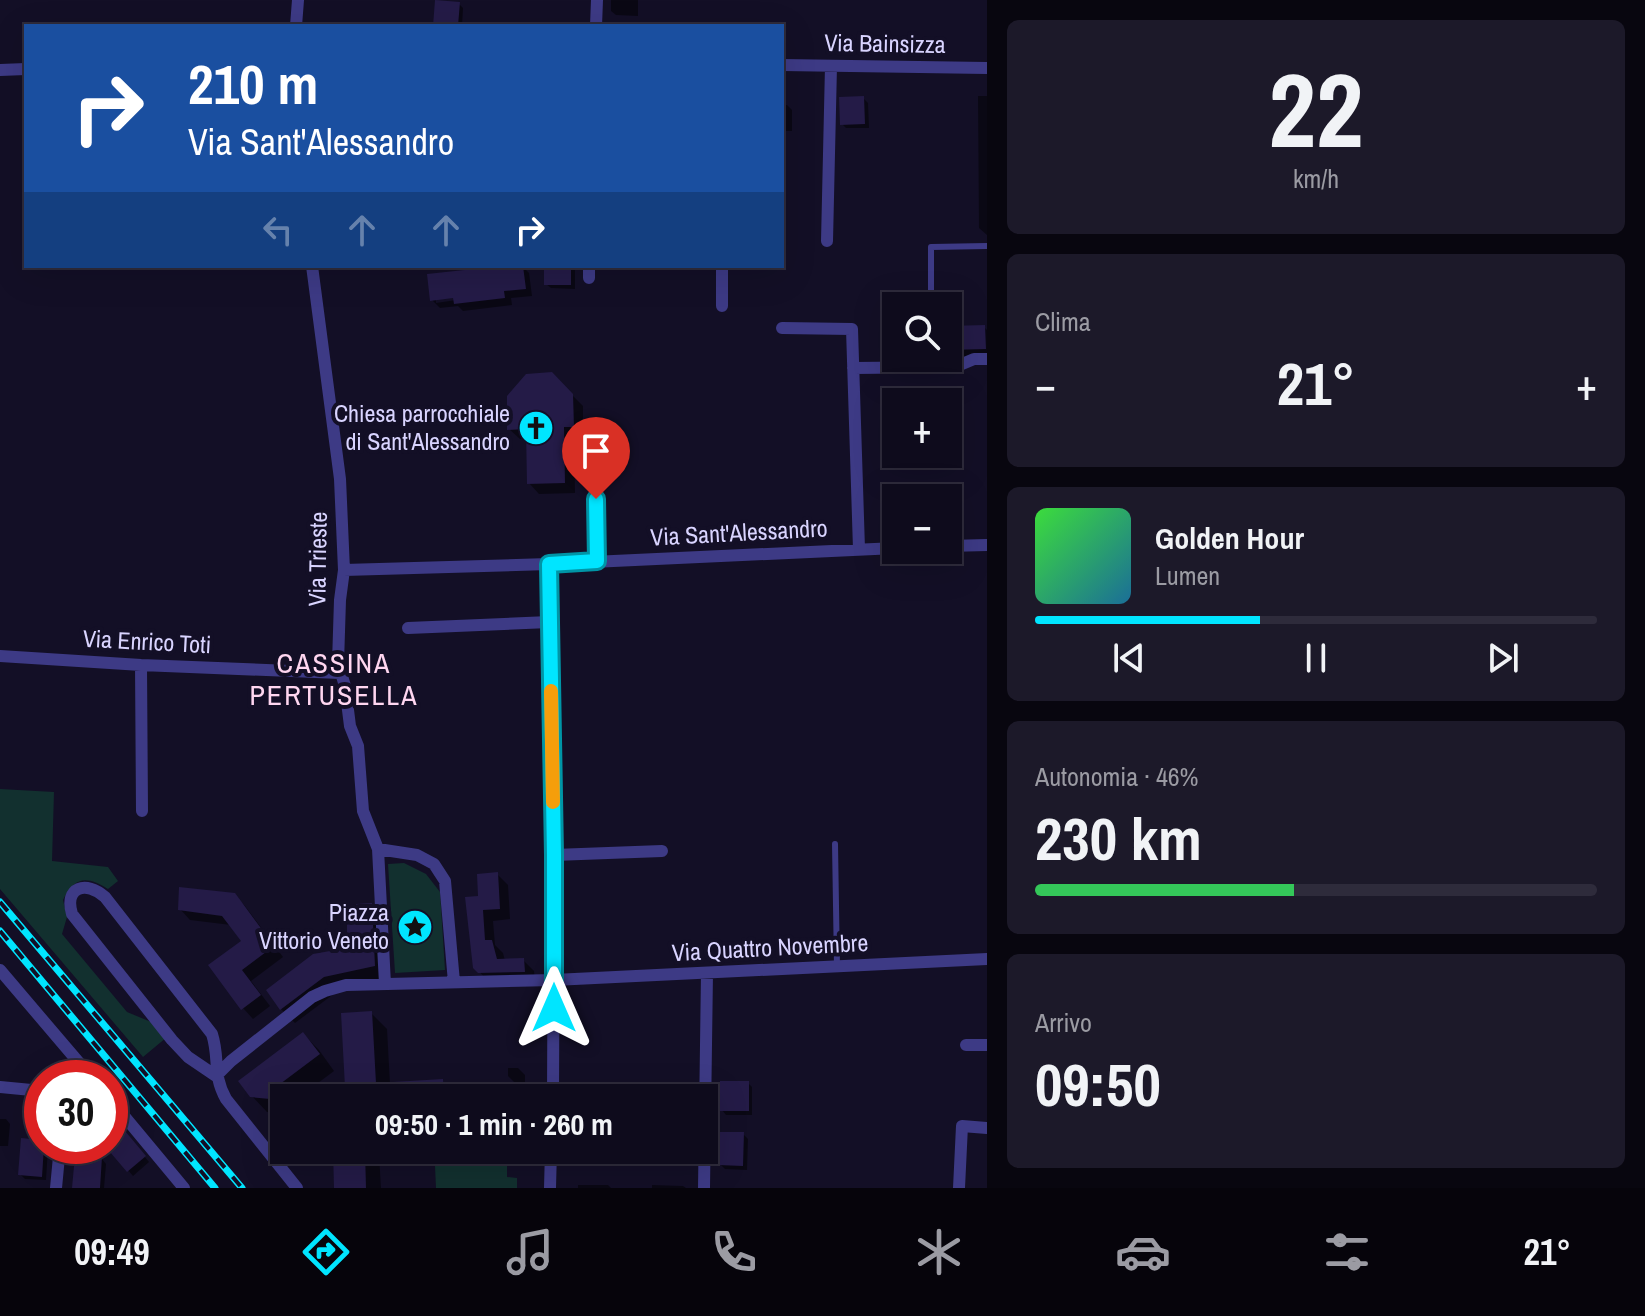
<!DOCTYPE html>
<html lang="it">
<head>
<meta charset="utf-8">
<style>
  body { margin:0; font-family:"Archivo Narrow",sans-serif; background:#1c1929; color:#f1f3f6; height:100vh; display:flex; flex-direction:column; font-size:30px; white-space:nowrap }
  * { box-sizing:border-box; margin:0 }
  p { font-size:26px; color:#9b9ba3 }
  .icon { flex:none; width:44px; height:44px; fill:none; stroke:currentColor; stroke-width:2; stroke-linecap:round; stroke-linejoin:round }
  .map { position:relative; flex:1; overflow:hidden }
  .drawer { display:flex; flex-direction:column; gap:20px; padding:20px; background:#08060f; width:658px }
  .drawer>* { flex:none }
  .banner { position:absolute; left:24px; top:24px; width:760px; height:244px; border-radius:0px; box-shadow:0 8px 32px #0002,0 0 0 2px #2e2b3b; background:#1a4fa0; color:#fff; overflow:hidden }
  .buttons { position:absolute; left:882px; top:292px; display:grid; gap:16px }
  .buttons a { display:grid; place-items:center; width:80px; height:80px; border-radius:0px; background:#0e0b1c; box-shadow:0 8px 32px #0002,0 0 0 2px #2e2b3b; font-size:40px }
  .speed { position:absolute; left:24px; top:1060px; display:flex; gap:16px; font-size:40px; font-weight:700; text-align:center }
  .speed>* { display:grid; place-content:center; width:104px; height:104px; border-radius:50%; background:#0e0b1c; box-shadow:0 8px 32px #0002,0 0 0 2px #2e2b3b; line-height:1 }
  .speed .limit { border:12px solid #d22; background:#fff; color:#111 }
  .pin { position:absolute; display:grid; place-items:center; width:68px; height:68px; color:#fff; margin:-82px -34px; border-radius:50% 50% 50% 0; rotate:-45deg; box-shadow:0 0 8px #0007 }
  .pin .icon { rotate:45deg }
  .me { position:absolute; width:88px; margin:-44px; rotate:0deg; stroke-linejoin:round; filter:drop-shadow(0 0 6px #0008) }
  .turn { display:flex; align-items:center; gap:28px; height:168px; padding:0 32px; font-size:36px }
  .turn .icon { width:104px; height:104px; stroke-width:2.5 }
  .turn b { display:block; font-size:56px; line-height:68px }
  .lanes { display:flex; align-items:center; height:76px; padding:0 32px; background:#0003; justify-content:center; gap:40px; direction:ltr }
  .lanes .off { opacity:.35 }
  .big { font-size:60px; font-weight:800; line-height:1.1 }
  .drawer .card { flex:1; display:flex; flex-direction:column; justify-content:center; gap:12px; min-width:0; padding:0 28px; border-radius:12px; background:#1c1929 }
  .drawer .dial { align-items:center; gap:0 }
  .dial b { font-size:104px; line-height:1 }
  .song { display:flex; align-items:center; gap:24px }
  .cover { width:96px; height:96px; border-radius:12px; background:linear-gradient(135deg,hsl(120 70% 55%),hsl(200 70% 35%)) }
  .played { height:8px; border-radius:4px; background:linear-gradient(90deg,#00e5ff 40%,#2e2b3b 40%) }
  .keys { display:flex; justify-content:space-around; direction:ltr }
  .heat { display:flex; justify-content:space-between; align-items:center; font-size:44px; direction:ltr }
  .charge { height:12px; border-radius:6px; background:linear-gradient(90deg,#34c759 46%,#2e2b3b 0) }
  .trip { position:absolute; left:270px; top:1084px; width:448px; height:80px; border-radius:0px; background:#0e0b1c; box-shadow:0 8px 32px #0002,0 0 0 2px #2e2b3b; font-weight:800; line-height:80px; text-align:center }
  .tab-bar { display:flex; height:128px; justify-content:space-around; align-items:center; background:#06040b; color:#9b9ba3 }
  .tab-bar .icon { width:56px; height:56px }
  .tab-bar .current { color:#00e5ff }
  .tab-bar b { font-size:36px; color:#f1f3f6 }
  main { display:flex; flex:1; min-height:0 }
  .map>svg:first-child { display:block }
</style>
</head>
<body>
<main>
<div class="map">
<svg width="987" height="1188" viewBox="0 0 987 1188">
  <rect width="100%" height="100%" fill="#130f26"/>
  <path fill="#12302f" d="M0,789L54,792L52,861L108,867L118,881L108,889C87,876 75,876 63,900L67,917L62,934L127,1012L156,1024L167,1037L143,1057L0,889Z
    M404,863L426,874L440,892L445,970L395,973L388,864Z
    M507,1083V1098H458V1084Z
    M460,1150H507V1177L517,1178V1188H436L435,1166H460Z"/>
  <path fill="#0007" fill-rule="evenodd" d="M611,0H638V16L616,15L611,11Z
    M459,4L463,8L462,26H435Z
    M978,96H987V235L979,228Z
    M863,98L868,103L869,128H846L842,124Z
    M782,105H787L792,110V131H782Z
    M522,266L529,273L532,296L511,298L512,305L463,311L458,306L440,308L432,300L429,276ZM463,295V299L436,303V298Z
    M546,266H575V289L551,288L546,284Z
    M984,327L987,330V364L915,366L907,358H948V328Z
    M551,374L583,406V437H574L575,493L539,494L529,483L528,439H520L509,429Z
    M497,874L508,885L510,919L493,921L495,945L503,953L505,961L523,960L534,971L535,982L486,979L475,967L481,898Z
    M234,895L245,906L283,957L251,981L270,1006L253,1019L243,1008L211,966L243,942L231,925L190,920L180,909Z
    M371,905L385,920L388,980L339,990L295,1023L281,1009L349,950L358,914Z
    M371,1013L387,1029L390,1084L442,1081L458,1098H358L346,1086Z
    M303,1034L319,1050L334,1071L298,1098H284V1113L267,1112L251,1095Z
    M508,1068H518L525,1075V1084H516L508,1076Z
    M748,1083L752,1087V1115H726L722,1110Z
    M110,1115L149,1162L133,1176L108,1146H110Z
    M0,1119H6L10,1124L8,1146H0Z
    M743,1134L748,1139L747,1170L725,1169L720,1164Z
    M42,1142V1146L48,1147L46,1180L25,1179L20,1174Z
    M335,1150H375L379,1154L381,1188H336Z
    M102,1159L106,1164L104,1188H74Z
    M578,1185H608L611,1188H578Z
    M652,1185L683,1186L686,1188H652Z"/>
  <path fill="#241b47" d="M435,0L460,2L458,26H433Z
    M864,96L865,124L840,125L839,97Z
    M502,266H523L526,289L504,291L505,298L454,304L453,298L430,301L427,274Z
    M544,266H571V285H544Z
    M985,325L986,349L948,350V326Z
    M552,372L573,394L574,427H564L565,483L527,484L526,429L507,430V396L526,374Z
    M498,872L500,909L483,910L485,940H492L497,959L524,958L525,972L478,973L473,968L465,897L478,896L477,874Z
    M179,887L235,893L274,946L242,970L261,995L241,1010L208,965L241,941L222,916L178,910Z
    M372,903L375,966L324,977L280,1010L266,990L313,954L347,948V913L356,912V904Z
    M372,1011L376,1083L443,1079L444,1098H370L369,1086L345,1087L341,1013Z
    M303,1032L320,1054L268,1093L270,1099L250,1097L238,1081Z
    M720,1081H749V1111H720Z
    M110,1113L146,1156L127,1172L110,1152Z
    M720,1132H744L743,1166L718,1165Z
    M21,1138L42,1140V1146H44L42,1177L18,1175Z
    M333,1150H365L366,1188H334Z
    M75,1155L102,1157L100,1188H72Z"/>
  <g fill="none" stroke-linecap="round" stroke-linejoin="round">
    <path stroke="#3d3a85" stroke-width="6" d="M931,306V247L987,246
      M835,844L837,967"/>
    <path stroke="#3d3a85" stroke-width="12" d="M296,26L298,0
      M596,26L597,0
      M782,65L987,68
      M0,70L26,69
      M827,241L831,66
      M312,266L340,479L344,570L340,600L338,663L345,686L350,726L358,746L363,811L378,849L385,984
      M589,278V266
      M722,306V266
      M782,328L852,329L859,549
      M853,368L955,367L974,359H987
      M595,468L597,561
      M948,546L987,545
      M549,564L554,855L553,1098
      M344,570L549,564L896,548
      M408,628L549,622
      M0,656L141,665L340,673
      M141,665L142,811
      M378,849L417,855L434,864L445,881L454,982
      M554,855L662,851
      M0,970L92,1078
      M966,1045H987
      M216,1076L231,1061L312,997L325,991L346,985L554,980L987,959
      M216,1076L188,1057L172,1040L72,914C64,887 86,880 105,897L212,1034C220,1059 212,1074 226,1099L297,1188
      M0,1087L42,1091
      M110,1099L184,1188
      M56,1188L60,1146
      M550,1188L551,1150
      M704,1188L707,973
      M959,1188L962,1126L987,1128"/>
    <defs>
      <path id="rail" d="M0,902L242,1188
        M0,931L215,1188"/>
    </defs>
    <use href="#rail" stroke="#00e5ff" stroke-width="7"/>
    <use href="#rail" stroke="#130f26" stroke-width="4" stroke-dasharray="12" stroke-linecap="butt"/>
  </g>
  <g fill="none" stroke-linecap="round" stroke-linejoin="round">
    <defs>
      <path id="route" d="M554,1008V855L549,564L597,561L596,499"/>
    </defs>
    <use href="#route" stroke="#0095a6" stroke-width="20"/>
    <use href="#route" stroke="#00e5ff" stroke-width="14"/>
    <path stroke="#f59e0b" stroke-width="14" d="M551,691L553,802"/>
  </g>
  <defs>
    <symbol id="church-disc" viewBox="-11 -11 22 22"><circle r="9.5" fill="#00e5ff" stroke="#130f26"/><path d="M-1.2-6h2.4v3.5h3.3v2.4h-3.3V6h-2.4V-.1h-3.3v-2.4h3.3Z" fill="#111"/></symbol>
    <symbol id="sight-disc" viewBox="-11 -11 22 22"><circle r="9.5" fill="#00e5ff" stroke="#130f26"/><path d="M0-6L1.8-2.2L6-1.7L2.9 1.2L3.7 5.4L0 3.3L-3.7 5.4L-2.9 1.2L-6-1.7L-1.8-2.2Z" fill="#111"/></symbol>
  </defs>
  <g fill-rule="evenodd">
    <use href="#church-disc" x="516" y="408" width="40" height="40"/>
    <use href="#sight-disc" x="395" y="907" width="40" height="40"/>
  </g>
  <g text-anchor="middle" stroke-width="8" stroke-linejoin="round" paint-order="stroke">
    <g font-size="24" fill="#d9d4ff" stroke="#130f26">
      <text transform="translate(885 44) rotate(1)" y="8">Via Bainsizza</text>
      <text transform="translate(739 533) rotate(-3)" y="8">Via Sant'Alessandro</text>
      <text transform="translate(318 559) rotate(-89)" y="8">Via Trieste</text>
      <text transform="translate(147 642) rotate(3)" y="8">Via Enrico Toti</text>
      <text transform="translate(770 948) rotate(-3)" y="8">Via Quattro Novembre</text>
    </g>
    <g font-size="24" fill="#d9d4ff" stroke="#130f26" text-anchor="end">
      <text x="510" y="422">Chiesa parrocchiale<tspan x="510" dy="28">di Sant'Alessandro</tspan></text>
      <text x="389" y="921">Piazza<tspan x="389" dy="28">Vittorio Veneto</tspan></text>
    </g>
    <g font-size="28" letter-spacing="2" fill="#ffd6f0" stroke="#130f26">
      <text x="334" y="673">CASSINA<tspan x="334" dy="32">PERTUSELLA</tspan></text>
    </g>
  </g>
</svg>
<div class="buttons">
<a><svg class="icon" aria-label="search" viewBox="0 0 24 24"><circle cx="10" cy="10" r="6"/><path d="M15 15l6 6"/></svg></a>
<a>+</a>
<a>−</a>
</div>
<div class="speed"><div class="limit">30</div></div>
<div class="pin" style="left:596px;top:499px;background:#d93025"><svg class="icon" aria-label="arrive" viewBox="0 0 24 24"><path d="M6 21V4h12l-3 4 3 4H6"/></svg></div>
<svg class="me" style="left:554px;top:1008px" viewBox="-20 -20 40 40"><path d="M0-17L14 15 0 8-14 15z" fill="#00e5ff" stroke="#fff" stroke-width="4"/></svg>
<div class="trip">09:50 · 1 min · 260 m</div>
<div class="banner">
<div class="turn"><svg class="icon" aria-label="right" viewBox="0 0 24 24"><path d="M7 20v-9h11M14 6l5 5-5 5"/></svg><div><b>210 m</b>Via Sant'Alessandro</div></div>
<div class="lanes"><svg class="icon off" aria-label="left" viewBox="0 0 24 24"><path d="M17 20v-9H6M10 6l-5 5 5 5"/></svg><svg class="icon off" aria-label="ahead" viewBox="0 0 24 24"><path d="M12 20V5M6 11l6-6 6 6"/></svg><svg class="icon off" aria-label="ahead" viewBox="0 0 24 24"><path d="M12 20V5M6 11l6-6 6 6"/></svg><svg class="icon" aria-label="right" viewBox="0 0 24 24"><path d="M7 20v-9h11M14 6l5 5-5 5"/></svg></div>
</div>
</div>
<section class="drawer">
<div class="card dial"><b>22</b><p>km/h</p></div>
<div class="card"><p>Clima</p>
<div class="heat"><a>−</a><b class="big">21°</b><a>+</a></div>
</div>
<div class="card">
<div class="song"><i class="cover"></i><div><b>Golden Hour</b><p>Lumen</p></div></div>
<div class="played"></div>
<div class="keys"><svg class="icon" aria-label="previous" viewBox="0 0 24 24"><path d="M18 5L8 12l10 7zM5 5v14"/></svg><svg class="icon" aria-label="pause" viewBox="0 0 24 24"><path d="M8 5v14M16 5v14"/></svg><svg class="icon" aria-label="next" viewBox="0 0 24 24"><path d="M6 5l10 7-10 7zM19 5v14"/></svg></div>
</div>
<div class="card"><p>Autonomia · 46%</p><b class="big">230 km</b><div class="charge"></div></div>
<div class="card"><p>Arrivo</p><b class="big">09:50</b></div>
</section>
</main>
<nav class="tab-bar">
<b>09:49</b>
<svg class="icon current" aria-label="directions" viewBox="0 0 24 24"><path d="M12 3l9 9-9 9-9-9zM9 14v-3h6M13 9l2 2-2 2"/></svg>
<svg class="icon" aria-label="music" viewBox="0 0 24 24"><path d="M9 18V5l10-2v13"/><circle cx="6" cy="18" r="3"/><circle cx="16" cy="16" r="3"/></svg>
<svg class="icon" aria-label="phone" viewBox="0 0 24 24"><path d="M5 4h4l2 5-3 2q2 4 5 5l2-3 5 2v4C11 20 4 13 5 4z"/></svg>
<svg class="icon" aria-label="climate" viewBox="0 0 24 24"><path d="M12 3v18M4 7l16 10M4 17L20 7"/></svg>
<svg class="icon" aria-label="car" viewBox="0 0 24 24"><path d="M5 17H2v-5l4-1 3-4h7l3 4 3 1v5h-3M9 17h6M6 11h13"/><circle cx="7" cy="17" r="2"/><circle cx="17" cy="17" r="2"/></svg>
<svg class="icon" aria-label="filters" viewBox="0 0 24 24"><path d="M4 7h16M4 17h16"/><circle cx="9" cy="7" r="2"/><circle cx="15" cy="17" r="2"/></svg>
<b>21°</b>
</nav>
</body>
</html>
